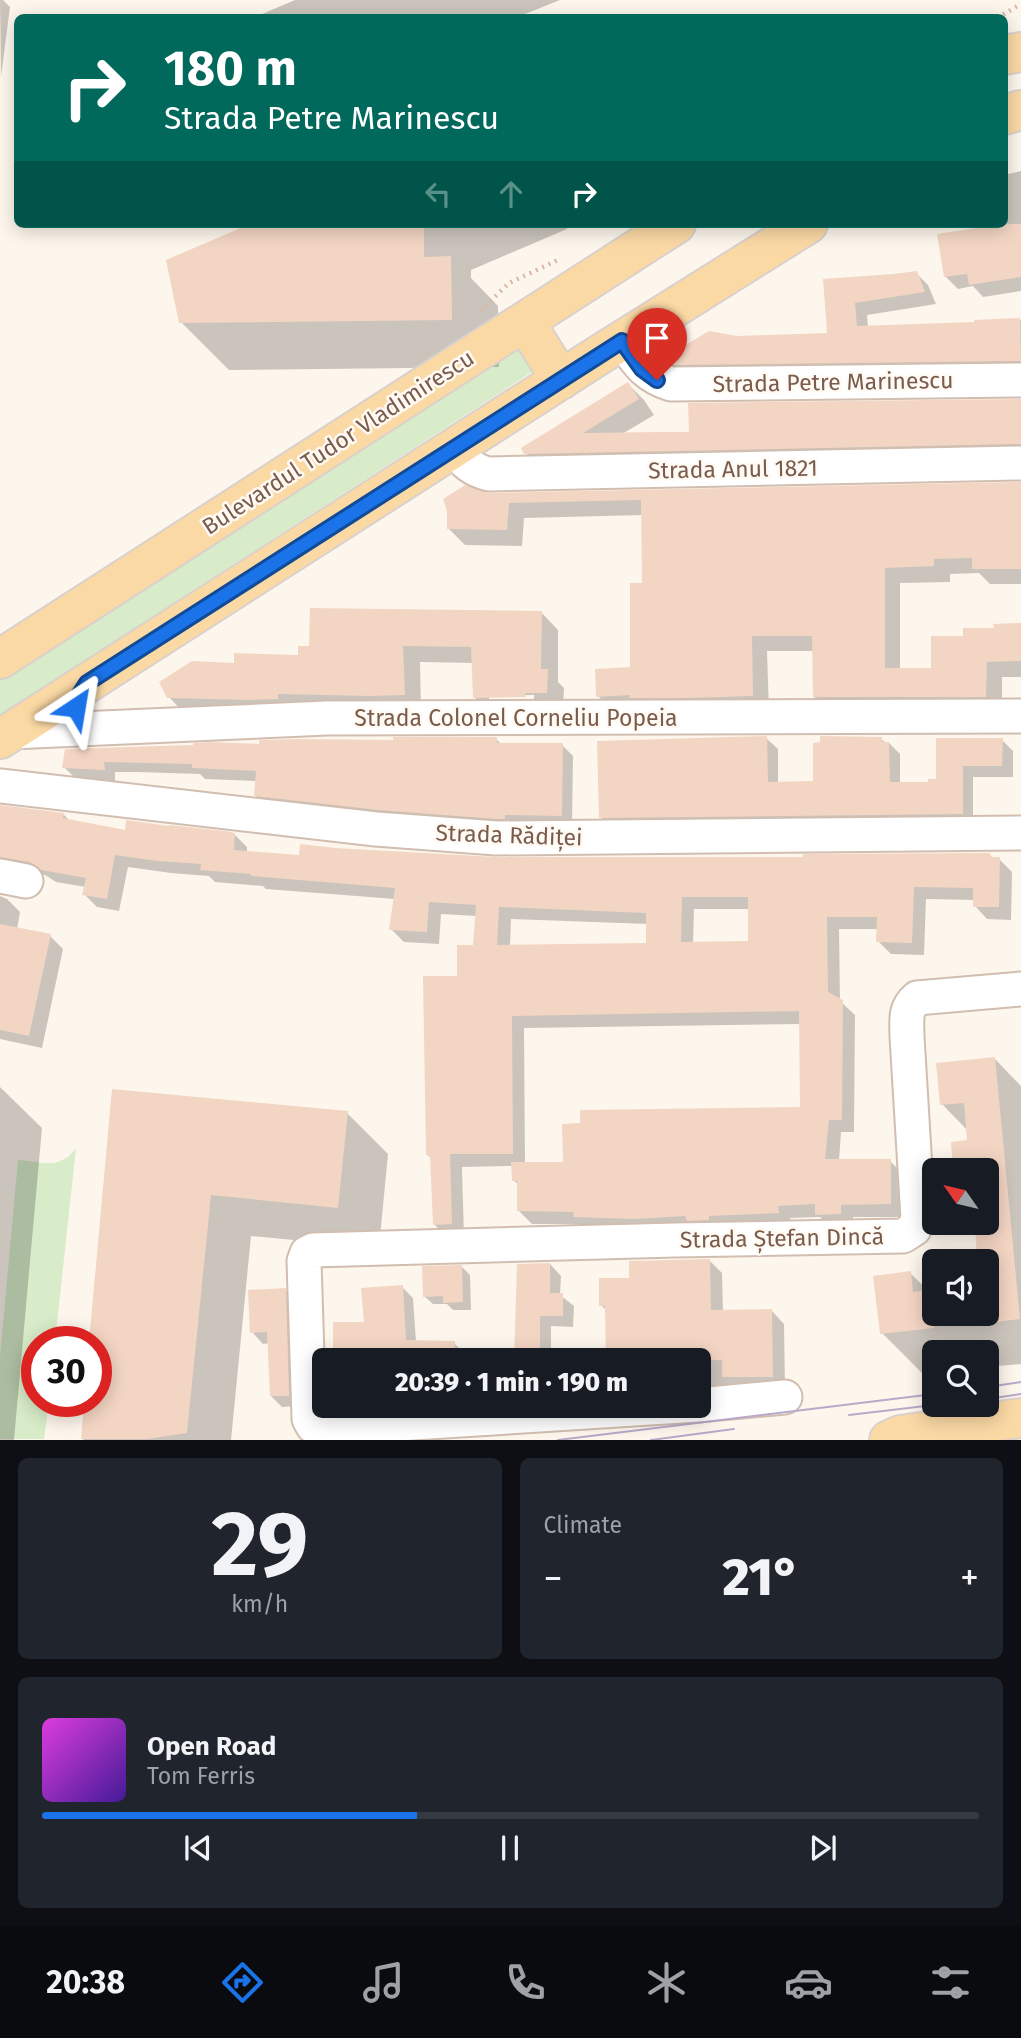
<!DOCTYPE html>
<html lang="en">
<head>
<meta charset="utf-8">
<style>
  body { margin:0; font-family:"Fira Sans",sans-serif; background:#20242c; color:#f1f3f6; height:100vh; display:flex; flex-direction:column; font-size:26px; white-space:nowrap }
  * { box-sizing:border-box; margin:0 }
  p { font-size:23px; color:#9ea1a6 }
  .icon { flex:none; width:38px; height:38px; fill:none; stroke:currentColor; stroke-width:2; stroke-linecap:round; stroke-linejoin:round }
  .map { position:relative; height:1440px; overflow:hidden }
  .details { display:flex; flex-direction:column; gap:18px; padding:18px; background:#0d0f14; flex:1 }
  .details>* { flex:none }
  .banner { position:absolute; left:14px; top:14px; width:994px; height:214px; border-radius:10px; box-shadow:0 4px 18px #0003; background:#00695c; color:#fff; overflow:hidden }
  .needle { width:46px; rotate:304deg }
  .buttons { position:absolute; left:922px; top:1158px; display:grid; gap:14px }
  .buttons a { display:grid; place-items:center; width:77px; height:77px; border-radius:10px; background:#171b24; box-shadow:0 4px 18px #0003; font-size:35px }
  .speed { position:absolute; left:21px; top:1326px; display:flex; gap:14px; font-size:35px; font-weight:700; text-align:center }
  .speed>* { display:grid; place-content:center; width:91px; height:91px; border-radius:50%; background:#171b24; box-shadow:0 4px 18px #0003; line-height:1 }
  .speed .limit { border:10px solid #d22; background:#fff; color:#111 }
  .pin { position:absolute; display:grid; place-items:center; width:60px; height:60px; color:#fff; margin:-72px -30px; border-radius:50% 50% 50% 0; rotate:-45deg; box-shadow:0 0 7px #0007 }
  .pin .icon { rotate:45deg }
  .me { position:absolute; width:77px; margin:-38px; rotate:33deg; stroke-linejoin:round; filter:drop-shadow(0 0 5px #0008) }
  .turn { display:flex; align-items:center; gap:24px; height:147px; padding:0 35px; font-size:32px }
  .turn .icon { width:91px; height:91px; stroke-width:2.5 }
  .turn b { display:block; font-size:49px; line-height:60px }
  .lanes { display:flex; align-items:center; height:66px; padding:0 35px; background:#0003; justify-content:center; gap:35px; direction:ltr }
  .lanes .off { opacity:.35 }
  .big { font-size:52px; font-weight:800; line-height:1.1 }
  .details .card { flex:1; display:flex; flex-direction:column; justify-content:center; gap:10px; min-width:0; padding:0 24px; border-radius:10px; background:#20242c }
  .details .dial { align-items:center; gap:0 }
  .dial b { font-size:91px; line-height:1 }
  .song { display:flex; align-items:center; gap:21px }
  .cover { width:84px; height:84px; border-radius:10px; background:linear-gradient(135deg,hsl(300 70% 55%),hsl(260 70% 35%)) }
  .played { height:7px; border-radius:4px; background:linear-gradient(90deg,#1a73e8 40%,#363941 40%) }
  .keys { display:flex; justify-content:space-around; direction:ltr }
  .heat { display:flex; justify-content:space-between; align-items:center; font-size:38px; direction:ltr }
  .details .tiles { flex:1; display:grid; gap:18px; grid-template-columns:1fr 1fr }
  .card:last-child { grid-column:span 2 }
  .trip { position:absolute; left:312px; top:1348px; width:399px; height:70px; border-radius:10px; background:#171b24; box-shadow:0 4px 18px #0003; font-weight:800; line-height:70px; text-align:center }
  .tab-bar { display:flex; height:112px; justify-content:space-around; align-items:center; background:#090b0e; color:#9ea1a6 }
  .tab-bar .icon { width:49px; height:49px }
  .tab-bar .active { color:#1a73e8 }
  .tab-bar b { font-size:32px; color:#f1f3f6 }
  .map>svg:first-child { display:block }
</style>
</head>
<body>
<div class="map">
<svg width="1021" height="1440" viewBox="0 0 1021 1440">
  <rect width="100%" height="100%" fill="#fdf6ec"/>
  <path fill="#d8ecc9" d="M518,348L523,351L533,366L532,372L0,715V679Z
    M76,1148L55,1342H37V1402H49L44,1439H0V1357L18,1160C43,1162 60,1170 76,1148Z"/>
  <path fill="#0003" fill-rule="evenodd" d="M0,0H3L10,7L1,77Z
    M295,0H560L515,18H253Z
    M1021,171V291L983,297L973,286L958,289L945,276L984,229L983,224H1004V175Z
    M254,224H565L567,229L471,270V278L498,306L499,367L229,370L181,322Z
    M916,273L928,285L936,304L867,315L868,327L939,326L1019,319L1021,321V373L677,371L665,359L736,338L829,334L825,280Z
    M628,384L644,400L654,415L622,434L691,433L1021,401V459L542,469L526,453Z
    M1021,484V584H990L979,573L950,574V582L900,583V669H933L965,637L1021,625V677H1002V712L830,713L814,697V651H767L769,711L614,712L598,696L632,669L643,585V515L524,518L522,546L465,545L449,529L489,495Z
    M541,612L558,630V682L564,688L563,709L492,715L475,698L473,663L420,662L421,711L186,715L169,697L236,664L300,657ZM534,695V699L489,700V696Z
    M766,738L778,749V783H814L881,739L886,743H889L900,754V784H930L938,781L1002,740L1013,751V777H973V825L612,828L601,817Z
    M496,739L501,744L562,745L573,756L572,827L267,806L255,795L257,781L205,779L200,774L137,772H115V781L75,778L64,767L67,751Z
    M0,807L63,814L71,822L126,832L234,834L247,847V853L300,857L335,850L496,859H805L989,854L994,859H999L1012,872L1011,920L987,919L975,906V900L926,899L924,955L891,954L878,941V929H839L840,1001L855,1015L854,1132H841L839,1161H890L903,1174V1217H853V1226L830,1227L820,1217L790,1218L791,1226L588,1230L582,1224H532L519,1211V1185L513,1180V1166L462,1167L464,1237H447L434,1224L432,1159L427,1154L459,977L475,947L477,916L441,914L439,944L404,942L391,929L395,899L266,889L263,886L215,882L209,876L171,873L128,867L119,911L97,907L84,894L86,887L56,882L45,875L18,869L0,875ZM694,909H750V943L693,944ZM511,919L648,924L647,944L510,946ZM801,1024L802,1109L564,1164H525L524,1028Z
    M0,896L7,899L20,912L17,929L50,936L63,949L42,1048L0,1039Z
    M995,1059L1021,1086V1364L987,1367V1353H934V1373L923,1374L882,1333L910,1273L929,1291H934V1314H987V1171L969,1141L968,1131L942,1104Z
    M0,1087L42,1128L14,1440H0Z
    M114,1091L347,1113L388,1154L379,1248L251,1236L231,1440H83L86,1402H96V1342H91Z
    M709,1260L722,1273L723,1312L772,1311L784,1324L785,1389L698,1399V1360L607,1311L601,1305L630,1280Z
    M550,1264L561,1276L560,1295L574,1306L573,1327L551,1326V1360H517Z
    M462,1267L470,1275L471,1310H453L447,1304H433L424,1296Z
    M402,1287L413,1298L416,1342L454,1343L465,1354V1360H335Z
    M285,1290L296,1301L299,1406L282,1407L271,1396L270,1343L263,1344L252,1332Z"/>
  <path fill="#f3d5c3" fill-rule="evenodd" d="M250,224H424V257L451,256L452,320L179,323L166,260Z
    M988,224H1021V277L969,285L967,274L944,277L937,234L989,226Z
    M917,271L925,292L855,303L857,326L974,322V320L1020,318L1021,361L674,365L662,359L709,331L737,336L827,333L823,279L893,274Z
    M628,382L639,399L583,433L662,432L663,434V432H689L688,403L1021,399V444L524,454L521,448Z
    M1021,482V569H972V558L934,559V566L885,568V668H931V636H963V628H994L993,624L1021,623V661L987,662L986,697H813L812,636H752L753,696L686,698H629L630,695L596,697L595,669L630,667V583H642L641,500L509,503L507,530L447,529V511L443,499L465,485L489,493Z
    M310,608L542,611L541,669H548L547,693H525L526,697L473,698L471,647L403,646L405,695L370,696L278,694V699L250,700L167,698L159,682L192,661L234,663V653L298,655V646H309Z
    M767,736L768,782L813,781V743L820,742V736L882,737V742H889L890,782H928V779H936V738H1003L1002,766H963V814L599,818L597,741Z
    M393,737H497V743H563L562,816L505,815V819H497L378,810L254,796L256,771L192,768V764L104,762L105,770L62,768L65,749L193,745V743L212,742L259,744V740L297,739L393,740Z
    M0,805L64,813L63,818L125,830L126,820L169,826V825L225,831L235,833L234,850L299,855L300,844L335,848L496,857H803V854L990,853V857H1000L999,907H973V888L914,887L912,943L876,942L877,917H827L828,992L843,1000L842,1120H829L825,1159H891V1204L841,1205V1214L815,1215V1204L778,1206L779,1213L709,1216V1220L687,1221L685,1216L635,1219L573,1217L574,1212L517,1211V1181H512L511,1162H563L562,1124L580,1123V1110L800,1107L799,1011L512,1016L513,1154H450L452,1224L433,1225L430,1155H426L423,976H457V945H473L476,905L429,902L427,932L389,930L395,888L251,876V874L200,870L201,864L157,861L115,855L107,899L82,895L86,878L41,870L30,862L0,857ZM682,897H748V941L681,942ZM499,907L646,913V943L497,945Z
    M0,924L51,934L29,1036L0,1030Z
    M995,1057L1020,1319L987,1323V1262H977L975,1223H987V1171H953L951,1142L967,1140L964,1103L940,1105L936,1063Z
    M112,1089L348,1111L338,1208L211,1195L187,1433L147,1439H81L84,1402H96V1342H89Z
    M710,1259L711,1310L772,1309L773,1377H722V1360H606L605,1306H599V1278H629V1261Z
    M550,1263V1293H563V1316H540V1360H514L517,1264Z
    M462,1265L463,1302L443,1303V1296L423,1297L422,1266Z
    M911,1271L913,1292L934,1289V1328L880,1334L873,1276Z
    M403,1285L406,1340L455,1341V1360H333V1322H364L361,1288Z
    M286,1288L289,1396H270L267,1332L250,1333L248,1290Z"/>
  <g fill="none" stroke-linecap="round" stroke-linejoin="round">
    <defs>
      <path id="minor" d="M622,341C637,362 645,376 671,384L1021,380
        M454,449C465,463 472,470 489,474L1021,463
        M11,732L327,718L1021,716
        M0,786L376,829L496,838L1021,833
        M0,876L26,881
        M697,1405L319,1429L313,1426L309,1419L304,1261L307,1253L313,1250L675,1240L903,1236L914,1229L918,1218L907,1037C907,1021 904,1009 917,998L1021,989
        M698,1405L785,1397"/>
      <path id="major" d="M1004,55L1021,52
        M1004,115L1021,110
        M525,322L561,380
        M0,659L676,224
        M0,739L599,355L808,224
        M889,1440L900,1435L1021,1418"/>
    </defs>
    <use href="#minor" stroke="#d1beb0" stroke-width="37"/>
    <use href="#major" stroke="#dad1cd" stroke-width="42"/>
    <path stroke="#d9b8a5" stroke-width="4.5" stroke-dasharray="2 5" stroke-linecap="butt" d="M997,18L1021,4
      M480,311L509,283L560,259"/>
    <use href="#minor" stroke="#fff" stroke-width="33"/>
    <use href="#major" stroke="#fbd9a5" stroke-width="38"/>
    <path stroke="#b9a8c9" stroke-width="2" d="M987,1387L1021,1382
      M987,1399L1021,1394
      M849,1415L934,1405
      M558,1440L934,1394
      M651,1440L734,1429"/>
  </g>
  <g fill="none" stroke-linecap="round" stroke-linejoin="round">
    <defs>
      <path id="route" d="M76,707L78,697L87,683L622,341L642,369L657,380"/>
    </defs>
    <use href="#route" stroke="#114b97" stroke-width="18"/>
    <use href="#route" stroke="#1a73e8" stroke-width="12"/>
  </g>
  <g text-anchor="middle" stroke-width="5" stroke-linejoin="round" paint-order="stroke">
    <g font-size="23" fill="#7a5c4d" stroke="#fffaf3">
      <text transform="translate(833 382) rotate(-1)" y="8">Strada Petre Marinescu</text>
      <text transform="translate(338 442) rotate(-33)" y="8">Bulevardul Tudor Vladimirescu</text>
      <text transform="translate(733 469) rotate(-1)" y="8">Strada Anul 1821</text>
      <text x="516" y="726">Strada Colonel Corneliu Popeia</text>
      <text transform="translate(509 835) rotate(2)" y="8">Strada Rădiței</text>
      <text transform="translate(782 1238) rotate(-1)" y="8">Strada Ștefan Dincă</text>
    </g>
  </g>
</svg>
<div class="buttons">
<a><svg class="needle" viewBox="-14 -14 28 28"><path d="M0-13l5 13h-10z" fill="#e53935"/><path d="M0 13l5-13h-10z" fill="#9ea1a6"/></svg></a>
<a><svg class="icon" aria-label="sound" viewBox="0 0 24 24"><path d="M4 9h4l5-4v14l-5-4H4zM17 9q2 3 0 6"/></svg></a>
<a><svg class="icon" aria-label="search" viewBox="0 0 24 24"><circle cx="10" cy="10" r="6"/><path d="M15 15l6 6"/></svg></a>
</div>
<div class="speed"><div class="limit">30</div></div>
<div class="pin" style="left:657px;top:380px;background:#d93025"><svg class="icon" aria-label="arrive" viewBox="0 0 24 24"><path d="M6 21V4h12l-3 4 3 4H6"/></svg></div>
<svg class="me" style="left:76px;top:707px" viewBox="-20 -20 40 40"><path d="M0-17L14 15 0 8-14 15z" fill="#1a73e8" stroke="#fff" stroke-width="4"/></svg>
<div class="trip">20:39 · 1 min · 190 m</div>
<div class="banner">
<div class="turn"><svg class="icon" aria-label="right" viewBox="0 0 24 24"><path d="M7 20v-9h11M14 6l5 5-5 5"/></svg><div><b>180 m</b>Strada Petre Marinescu</div></div>
<div class="lanes"><svg class="icon off" aria-label="left" viewBox="0 0 24 24"><path d="M17 20v-9H6M10 6l-5 5 5 5"/></svg><svg class="icon off" aria-label="ahead" viewBox="0 0 24 24"><path d="M12 20V5M6 11l6-6 6 6"/></svg><svg class="icon" aria-label="right" viewBox="0 0 24 24"><path d="M7 20v-9h11M14 6l5 5-5 5"/></svg></div>
</div>
</div>
<section class="details">
<div class="tiles">
<div class="card dial"><b>29</b><p>km/h</p></div>
<div class="card"><p>Climate</p>
<div class="heat"><a>−</a><b class="big">21°</b><a>+</a></div>
</div>
<div class="card">
<div class="song"><i class="cover"></i><div><b>Open Road</b><p>Tom Ferris</p></div></div>
<div class="played"></div>
<div class="keys"><svg class="icon" aria-label="previous" viewBox="0 0 24 24"><path d="M18 5L8 12l10 7zM5 5v14"/></svg><svg class="icon" aria-label="pause" viewBox="0 0 24 24"><path d="M8 5v14M16 5v14"/></svg><svg class="icon" aria-label="next" viewBox="0 0 24 24"><path d="M6 5l10 7-10 7zM19 5v14"/></svg></div>
</div>
</div>
</section>
<nav class="tab-bar">
<b>20:38</b>
<svg class="icon active" aria-label="directions" viewBox="0 0 24 24"><path d="M12 3l9 9-9 9-9-9zM9 14v-3h6M13 9l2 2-2 2"/></svg>
<svg class="icon" aria-label="music" viewBox="0 0 24 24"><path d="M9 18V5l10-2v13"/><circle cx="6" cy="18" r="3"/><circle cx="16" cy="16" r="3"/></svg>
<svg class="icon" aria-label="phone" viewBox="0 0 24 24"><path d="M5 4h4l2 5-3 2q2 4 5 5l2-3 5 2v4C11 20 4 13 5 4z"/></svg>
<svg class="icon" aria-label="climate" viewBox="0 0 24 24"><path d="M12 3v18M4 7l16 10M4 17L20 7"/></svg>
<svg class="icon" aria-label="car" viewBox="0 0 24 24"><path d="M5 17H2v-5l4-1 3-4h7l3 4 3 1v5h-3M9 17h6M6 11h13"/><circle cx="7" cy="17" r="2"/><circle cx="17" cy="17" r="2"/></svg>
<svg class="icon" aria-label="filters" viewBox="0 0 24 24"><path d="M4 7h16M4 17h16"/><circle cx="9" cy="7" r="2"/><circle cx="15" cy="17" r="2"/></svg>
</nav>
</body>
</html>
